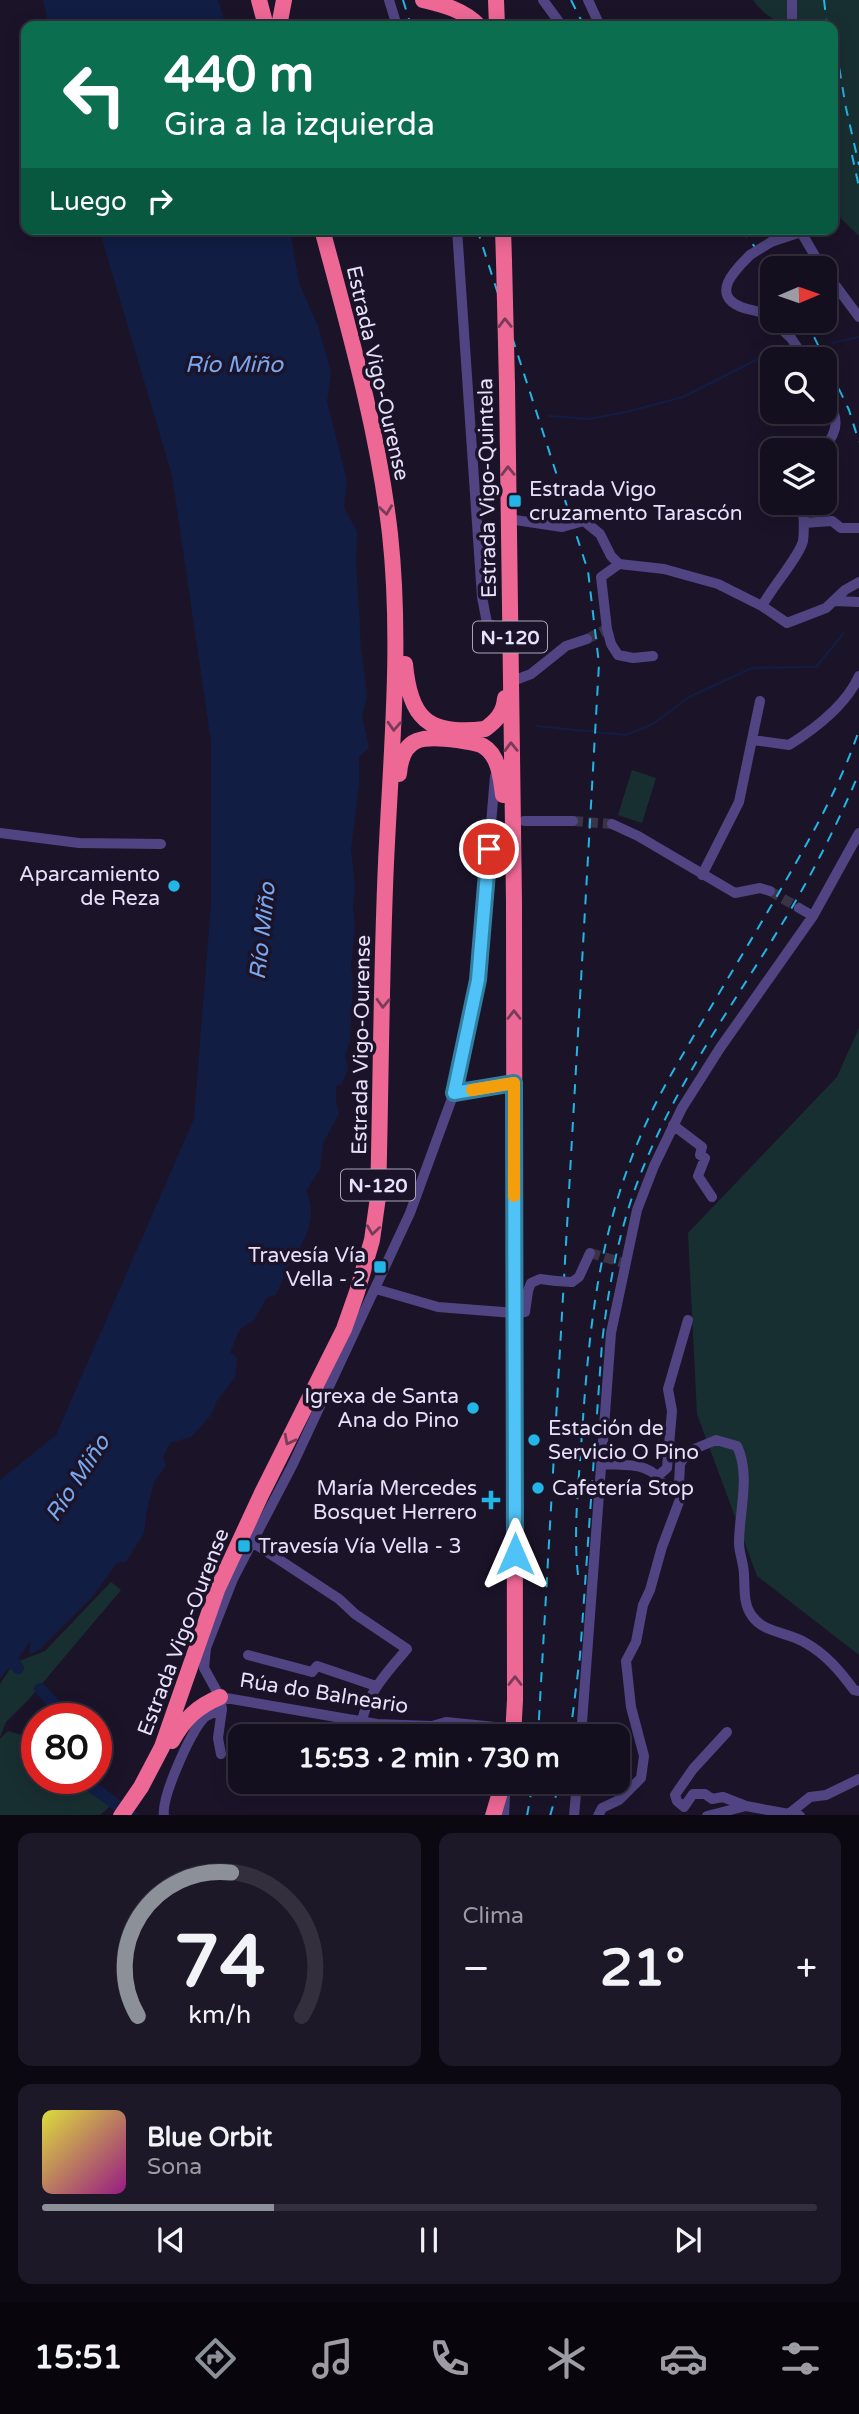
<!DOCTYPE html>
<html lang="es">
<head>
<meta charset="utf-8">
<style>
  body { margin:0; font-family:"Varela Round",sans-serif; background:#1d1828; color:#f1f3f6; height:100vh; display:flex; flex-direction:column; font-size:26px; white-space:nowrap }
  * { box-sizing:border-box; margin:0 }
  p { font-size:23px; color:#9d9ca4 }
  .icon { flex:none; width:38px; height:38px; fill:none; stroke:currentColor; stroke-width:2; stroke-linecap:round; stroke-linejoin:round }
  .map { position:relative; height:1815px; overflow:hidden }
  .side { display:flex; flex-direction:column; gap:18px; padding:18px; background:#0b0811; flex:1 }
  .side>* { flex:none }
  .top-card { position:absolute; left:21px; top:21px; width:817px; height:214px; border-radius:14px; box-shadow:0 4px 18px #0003,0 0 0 2px #332f3d; background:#0b6e4f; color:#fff; overflow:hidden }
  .needle { width:46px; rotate:88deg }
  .tools { position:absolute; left:760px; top:256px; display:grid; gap:14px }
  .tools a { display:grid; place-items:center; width:77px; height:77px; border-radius:14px; background:#140f1f; box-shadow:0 4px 18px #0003,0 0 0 2px #332f3d; font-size:35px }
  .speed { position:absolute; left:21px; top:1703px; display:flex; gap:14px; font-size:35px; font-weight:700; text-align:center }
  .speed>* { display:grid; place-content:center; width:91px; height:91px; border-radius:50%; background:#140f1f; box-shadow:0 4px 18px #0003,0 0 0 2px #332f3d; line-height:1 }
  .speed .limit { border:10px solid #d22; background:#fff; color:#111 }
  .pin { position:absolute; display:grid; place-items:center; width:60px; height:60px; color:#fff; margin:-30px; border:4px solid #fff; border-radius:50%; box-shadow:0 2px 7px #0007 }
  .me { position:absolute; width:77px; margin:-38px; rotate:0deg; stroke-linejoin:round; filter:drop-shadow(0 0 5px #0008) }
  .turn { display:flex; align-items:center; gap:24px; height:147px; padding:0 28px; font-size:32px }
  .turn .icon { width:91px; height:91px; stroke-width:2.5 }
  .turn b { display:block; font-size:49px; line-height:60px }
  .then { display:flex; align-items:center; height:66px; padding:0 28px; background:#0003; gap:14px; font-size:26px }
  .big { font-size:52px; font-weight:800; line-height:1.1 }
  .side .tile { flex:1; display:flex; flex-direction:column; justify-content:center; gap:10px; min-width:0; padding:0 24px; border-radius:14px; background:#1d1828 }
  .side .dial { align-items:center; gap:0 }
  .dial svg { height:182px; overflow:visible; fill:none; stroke:#332f3d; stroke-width:7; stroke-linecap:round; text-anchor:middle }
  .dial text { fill:#f1f3f6; stroke:none }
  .song { display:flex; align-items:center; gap:21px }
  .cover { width:84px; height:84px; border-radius:10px; background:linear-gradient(135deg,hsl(60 70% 55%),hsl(310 70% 35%)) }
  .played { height:7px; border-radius:4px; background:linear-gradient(90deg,#8c9099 30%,#332f3d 30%) }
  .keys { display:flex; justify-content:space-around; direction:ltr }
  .heat { display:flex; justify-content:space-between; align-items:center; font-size:38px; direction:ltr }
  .side .tiles { flex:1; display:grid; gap:18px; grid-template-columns:1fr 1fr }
  .tile:last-child { grid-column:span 2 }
  .trip { position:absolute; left:228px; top:1724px; width:402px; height:70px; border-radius:14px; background:#140f1f; box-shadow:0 4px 18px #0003,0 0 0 2px #332f3d; font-weight:800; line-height:70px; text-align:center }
  .menu { display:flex; height:112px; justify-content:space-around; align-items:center; background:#08060c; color:#9d9ca4 }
  .menu .icon { width:49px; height:49px }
  .menu .active { color:#8c9099 }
  .menu b { font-size:32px; color:#f1f3f6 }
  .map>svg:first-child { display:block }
</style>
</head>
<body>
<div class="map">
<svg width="859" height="1816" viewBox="0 0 859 1816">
  <rect width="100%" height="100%" fill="#1b1429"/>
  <path fill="#182f32" d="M753,0H859V236L833,211V26C800,26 775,31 753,0Z
    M632,770L656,778L642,823L618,815Z
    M859,1028V1655L757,1576L697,1414L688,1233L837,1077Z
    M111,1582L121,1590L29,1699L6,1722L0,1737V1684L14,1663L45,1651Z
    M8,1731L37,1739V1778H82L85,1787L113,1804L100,1815H0V1739Z"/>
  <path fill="#121d44" d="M43,0H218L226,26H49Z
    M99,229L290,230L299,283L318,326L331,372L327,402L347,481L344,507L357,532L356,563L361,647L367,696L362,716L369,748L359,757V785L351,849L355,888L353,907L355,926L351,967L353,981L350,1041L345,1056L348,1069L342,1084L336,1086V1101L339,1114L323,1143L320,1169L306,1191C319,1220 304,1240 290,1264C284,1273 281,1285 276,1295L267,1297L254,1320L240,1329L230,1352L237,1358L235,1377L217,1401L211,1415L191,1437L170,1443L163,1457L166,1466L154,1482L147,1509L144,1533L126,1562L117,1563L92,1597L40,1649L30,1655V1641L18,1659L0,1678V1480L56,1435L194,1119L211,904V741L172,475Z"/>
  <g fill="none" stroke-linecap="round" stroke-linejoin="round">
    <path stroke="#121d44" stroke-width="2" d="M832,343L859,337
      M549,416L589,419L626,412L683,397L762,357L792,351
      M537,726L626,735L653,724L689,697L752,668L816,667L844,633"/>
    <path stroke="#121d44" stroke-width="12" d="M0,1645L18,1668
      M40,1689L53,1703L60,1718
      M85,1778L88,1784L132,1816"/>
    <path stroke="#3a3348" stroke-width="10" stroke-dasharray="10 5" stroke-linecap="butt" d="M587,639L607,629
      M573,821L612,824
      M770,891L799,908
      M590,1253L624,1263"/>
    <path stroke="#504582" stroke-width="10" d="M389,0L397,26
      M543,0L562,26
      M588,0L600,26
      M792,0V26
      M457,229L482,597L487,623L510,633
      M802,229L801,232L822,268
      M771,242L801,232
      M750,255C737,268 709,294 741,307C755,312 760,309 772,320
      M824,270L859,317
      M772,320L791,338L805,359
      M823,450C843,425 836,417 824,389
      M508,519L562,527
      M584,521L600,534L611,556L619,564L664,569L718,584L762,606L787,623L826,608L845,590L859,582
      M804,523L832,521L841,528H859
      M619,564L601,577L607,629L611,644L618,655L633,658L653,656
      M835,601L859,602
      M762,606C771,589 800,555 803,541C805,528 803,515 803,502
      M510,682L531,674L566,646L587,639
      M753,740L789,745C816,728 846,705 859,676
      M524,821H573
      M612,824L638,836L735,893L760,888L770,891
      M0,833L79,843L161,844
      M702,875L739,802L760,701
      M799,908L813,916
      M454,1093L514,1083
      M673,1125L702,1147L700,1155L705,1158L698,1176L712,1197
      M572,1282L579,1277L590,1253
      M376,1289L438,1307L515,1313L525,1312L528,1291L531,1283L540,1279L556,1281
      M602,1464C628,1466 653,1461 665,1488L679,1484
      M659,1475L667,1468L672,1411L668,1389L688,1320
      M252,1542L339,1599L355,1614L407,1649C388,1671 368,1692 362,1721
      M248,1655L312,1672L317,1666L376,1686
      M220,1697L377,1724L432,1726L446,1722L505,1728L508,1736
      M727,1732L693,1769L675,1795L677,1801L684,1807L693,1794H705L712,1799L723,1797L746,1806
      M581,1736L611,1333L637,1210L654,1166L682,1108L720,1048L813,916L859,833
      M221,1754L218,1738L222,1709L220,1697L204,1668L206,1648L233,1579L293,1464L410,1213L455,1090L478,980L495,776
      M790,1813L810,1797L826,1795L859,1779
      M164,1816C161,1797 190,1734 203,1719C207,1714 216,1712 222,1709
      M504,1816L505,1796
      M574,1816L577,1782
      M598,1816L602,1808L619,1800L641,1778L644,1756L631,1707L626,1661L636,1642L643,1605L650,1590L662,1547L682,1494L679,1484L680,1464L687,1452L716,1440L737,1446C751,1475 739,1512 739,1543C739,1553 744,1564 744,1575C745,1589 743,1604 752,1616C764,1633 787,1632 804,1642C826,1654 840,1671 854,1690L859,1691
      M707,1816L746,1806L800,1816"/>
    <path stroke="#ee6895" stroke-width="16" d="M259,0L266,26
      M423,0C444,5 464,10 479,26
      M496,0L497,26
      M279,26L284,0
      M503,229L504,261
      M507,385L514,902L515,1700L513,1736
      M405,664C410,718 427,736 485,729C496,721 504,713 505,698
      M399,774C402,735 424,736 457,740C465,742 476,742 483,746C499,755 501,779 503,795
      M172,1741C184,1719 198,1706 220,1697
      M121,1816L141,1787L162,1747L217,1590L261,1495L344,1329L357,1292L372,1240L378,1197C381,1086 381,974 386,863C391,753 402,644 390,534C378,430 349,330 322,229
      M493,1816L503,1782"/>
    <path stroke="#22b5e5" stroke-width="2" stroke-dasharray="10 9" stroke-linecap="butt" d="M403,0L411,26
      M571,0L584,26
      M824,0L827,26
      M833,31L846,108L859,165
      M852,155L859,187
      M477,229L588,571L599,664L538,1736
      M741,229L772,269
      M806,320L849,410L859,442
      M578,1575C573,1528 579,1480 582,1433C591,1299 604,1192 672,1073C709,1009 748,946 785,882C813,833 841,784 859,730
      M570,1736L580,1656L602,1343C609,1282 620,1224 643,1168C678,1081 734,1003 782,924C812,875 837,825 859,773
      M527,1816L533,1782
      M550,1816L560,1782"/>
    <path stroke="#504582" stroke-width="10" d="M750,255L771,242
      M562,527L584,521
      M556,1281L572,1282"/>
    <path stroke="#ee6895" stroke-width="16" d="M504,261L507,385"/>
  </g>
  <defs><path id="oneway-chevron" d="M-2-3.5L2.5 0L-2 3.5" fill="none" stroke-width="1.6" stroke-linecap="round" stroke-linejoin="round" transform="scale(1.75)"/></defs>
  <g stroke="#7a3a5a">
    <use href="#oneway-chevron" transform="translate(505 323) rotate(-91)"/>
    <use href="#oneway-chevron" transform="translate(508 471) rotate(-91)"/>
    <use href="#oneway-chevron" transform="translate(386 510) rotate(82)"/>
    <use href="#oneway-chevron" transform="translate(394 726) rotate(93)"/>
    <use href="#oneway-chevron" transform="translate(511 747) rotate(-91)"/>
    <use href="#oneway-chevron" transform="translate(383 1003) rotate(92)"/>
    <use href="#oneway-chevron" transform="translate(514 1015) rotate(-90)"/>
    <use href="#oneway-chevron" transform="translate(373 1230) rotate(98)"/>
    <use href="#oneway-chevron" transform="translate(289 1440) rotate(117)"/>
    <use href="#oneway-chevron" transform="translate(515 1681) rotate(-90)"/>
  </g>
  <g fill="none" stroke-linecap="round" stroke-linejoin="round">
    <defs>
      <path id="route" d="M489,849L478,980L454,1093L514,1083L515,1554"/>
    </defs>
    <use href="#route" stroke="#337fa1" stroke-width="18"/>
    <use href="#route" stroke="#4fc3f7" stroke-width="12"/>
    <path stroke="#f59e0b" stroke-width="12" d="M472,1090L514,1083V1196"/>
  </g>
  <g fill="#22b5e5" stroke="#1b1429" stroke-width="2.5">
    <rect x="508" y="494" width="14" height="14" rx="3.5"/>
    <circle cx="174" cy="886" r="7"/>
    <rect x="373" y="1260" width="14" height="14" rx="3.5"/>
    <circle cx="473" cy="1408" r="7"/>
    <circle cx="534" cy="1440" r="7"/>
    <circle cx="538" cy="1488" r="7"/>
    <path d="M487.5 1489.5h7v7h7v7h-7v7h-7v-7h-7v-7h7z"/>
    <rect x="237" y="1539" width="14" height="14" rx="3.5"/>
  </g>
  <g text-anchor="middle" stroke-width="7" stroke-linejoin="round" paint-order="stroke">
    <g fill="#1b1429" stroke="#aaa3bc" stroke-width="2">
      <rect x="473" y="621.5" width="74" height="31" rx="5"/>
      <rect x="341" y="1169.5" width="74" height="31" rx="5"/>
    </g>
    <g font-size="19" font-weight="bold" fill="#e7e0fb">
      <text x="510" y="644">N-120</text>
      <text x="378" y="1192">N-120</text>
    </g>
    <g font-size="21" fill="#e7e0fb" stroke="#1b1429">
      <text transform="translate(378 373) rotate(77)" y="7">Estrada Vigo-Ourense</text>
      <text transform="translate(487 488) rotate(-91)" y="7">Estrada Vigo-Quintela</text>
      <text transform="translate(361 1045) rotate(-89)" y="7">Estrada Vigo-Ourense</text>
      <text transform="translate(183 1632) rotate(-69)" y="7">Estrada Vigo-Ourense</text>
      <text transform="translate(324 1693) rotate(9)" y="7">Rúa do Balneario</text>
    </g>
    <g font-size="21" fill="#e7e0fb" stroke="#1b1429" text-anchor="start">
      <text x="529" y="496">Estrada Vigo<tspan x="529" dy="24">cruzamento Tarascón</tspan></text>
      <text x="160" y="881" text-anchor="end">Aparcamiento<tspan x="160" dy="24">de Reza</tspan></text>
      <text x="366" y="1262" text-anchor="end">Travesía Vía<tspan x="366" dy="24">Vella - 2</tspan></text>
      <text x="459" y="1403" text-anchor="end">Igrexa de Santa<tspan x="459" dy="24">Ana do Pino</tspan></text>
      <text x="548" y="1435">Estación de<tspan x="548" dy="24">Servicio O Pino</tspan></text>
      <text x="477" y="1495" text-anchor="end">María Mercedes<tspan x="477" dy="24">Bosquet Herrero</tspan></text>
      <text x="552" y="1495">Cafetería Stop</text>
      <text x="258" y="1553">Travesía Vía Vella - 3</text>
    </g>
    <g font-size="23" font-style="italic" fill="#79a8f0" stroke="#1b1429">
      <text x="234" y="372">Río Miño</text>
      <text transform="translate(262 931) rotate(-84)" y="8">Río Miño</text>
      <text transform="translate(77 1478) rotate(-57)" y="8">Río Miño</text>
    </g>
  </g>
</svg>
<div class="tools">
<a><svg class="needle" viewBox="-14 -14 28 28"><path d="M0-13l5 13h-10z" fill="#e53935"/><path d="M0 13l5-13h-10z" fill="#9d9ca4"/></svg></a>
<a><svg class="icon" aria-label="search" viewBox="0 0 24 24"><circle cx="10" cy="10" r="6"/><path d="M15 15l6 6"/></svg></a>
<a><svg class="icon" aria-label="layers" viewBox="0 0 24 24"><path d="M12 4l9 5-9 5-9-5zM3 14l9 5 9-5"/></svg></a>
</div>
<div class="speed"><div class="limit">80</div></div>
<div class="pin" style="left:489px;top:849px;background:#d93025"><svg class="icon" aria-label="arrive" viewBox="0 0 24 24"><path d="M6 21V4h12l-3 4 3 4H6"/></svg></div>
<svg class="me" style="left:515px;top:1554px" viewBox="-20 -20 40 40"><path d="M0-17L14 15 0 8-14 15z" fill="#4fc3f7" stroke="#fff" stroke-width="4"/></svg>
<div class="trip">15:53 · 2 min · 730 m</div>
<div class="top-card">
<div class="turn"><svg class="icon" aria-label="left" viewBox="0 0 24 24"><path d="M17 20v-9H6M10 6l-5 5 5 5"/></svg><div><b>440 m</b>Gira a la izquierda</div></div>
<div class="then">Luego<svg class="icon" aria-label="right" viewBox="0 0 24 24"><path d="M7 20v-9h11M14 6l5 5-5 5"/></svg></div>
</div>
</div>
<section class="side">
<div class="tiles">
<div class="tile dial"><svg viewBox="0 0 100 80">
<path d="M14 69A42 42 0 1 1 86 69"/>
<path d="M14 69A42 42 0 0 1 55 6" stroke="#8c9099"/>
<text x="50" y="56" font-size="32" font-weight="700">74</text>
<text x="50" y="72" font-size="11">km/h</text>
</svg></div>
<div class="tile"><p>Clima</p>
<div class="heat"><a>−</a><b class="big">21°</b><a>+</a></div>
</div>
<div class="tile">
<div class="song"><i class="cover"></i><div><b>Blue Orbit</b><p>Sona</p></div></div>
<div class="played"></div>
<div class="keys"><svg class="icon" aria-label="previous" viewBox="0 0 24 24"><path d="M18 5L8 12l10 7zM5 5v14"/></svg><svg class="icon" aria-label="pause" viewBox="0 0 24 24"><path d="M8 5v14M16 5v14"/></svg><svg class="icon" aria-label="next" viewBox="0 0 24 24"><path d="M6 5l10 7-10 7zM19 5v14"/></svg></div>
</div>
</div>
</section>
<nav class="menu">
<b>15:51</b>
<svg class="icon active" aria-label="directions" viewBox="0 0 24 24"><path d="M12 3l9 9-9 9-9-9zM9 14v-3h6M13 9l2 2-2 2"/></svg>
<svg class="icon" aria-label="music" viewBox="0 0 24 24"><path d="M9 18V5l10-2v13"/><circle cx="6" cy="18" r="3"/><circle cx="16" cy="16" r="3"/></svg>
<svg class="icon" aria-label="phone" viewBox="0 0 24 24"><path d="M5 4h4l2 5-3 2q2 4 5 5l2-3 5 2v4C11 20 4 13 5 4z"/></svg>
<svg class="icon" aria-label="climate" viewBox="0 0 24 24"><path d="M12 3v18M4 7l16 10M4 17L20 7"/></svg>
<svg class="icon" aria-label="car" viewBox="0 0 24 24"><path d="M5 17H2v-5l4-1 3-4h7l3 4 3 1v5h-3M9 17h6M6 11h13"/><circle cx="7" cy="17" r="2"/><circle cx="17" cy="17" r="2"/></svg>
<svg class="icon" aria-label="filters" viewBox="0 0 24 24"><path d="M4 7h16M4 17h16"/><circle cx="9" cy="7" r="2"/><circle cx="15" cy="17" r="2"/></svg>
</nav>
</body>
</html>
